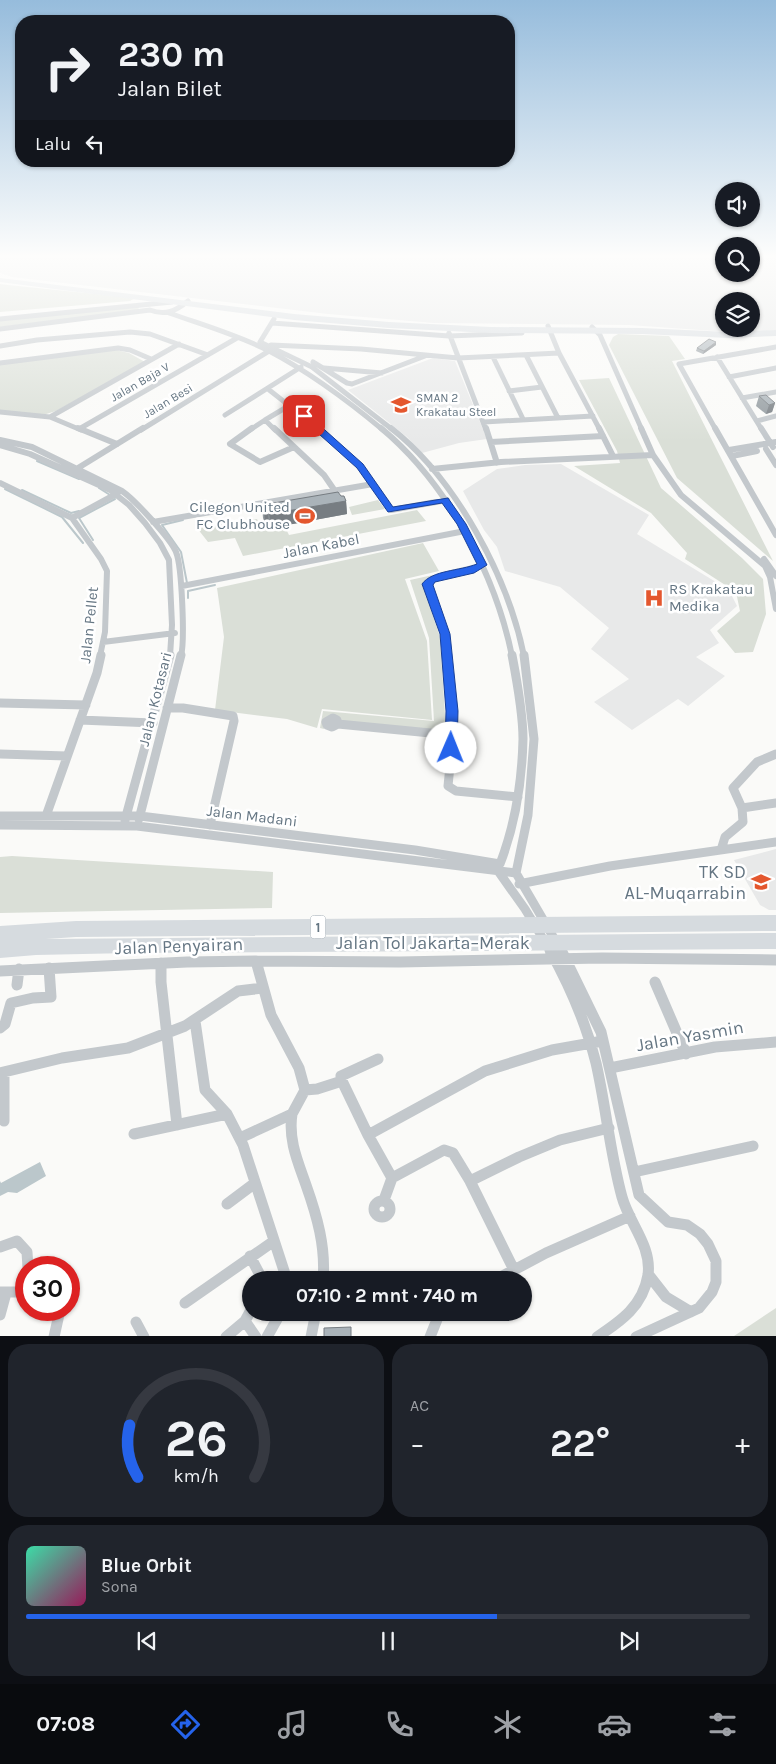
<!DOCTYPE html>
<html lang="id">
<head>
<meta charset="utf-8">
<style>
  body { margin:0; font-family:Karla,sans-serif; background:#20242c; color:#f1f3f6; height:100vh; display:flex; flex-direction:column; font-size:19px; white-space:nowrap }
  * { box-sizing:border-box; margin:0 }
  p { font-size:16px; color:#9ea1a6 }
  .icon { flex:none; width:28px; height:28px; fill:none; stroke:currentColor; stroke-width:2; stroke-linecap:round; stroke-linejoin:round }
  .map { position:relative; height:1336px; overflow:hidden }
  .sheet { display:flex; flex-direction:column; gap:8px; padding:8px; background:#0d0f14; flex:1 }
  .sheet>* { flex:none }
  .banner { position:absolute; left:15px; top:15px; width:500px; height:152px; border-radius:20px; box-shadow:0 1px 4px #0004; background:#171b24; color:#f1f3f6; overflow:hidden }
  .tools { position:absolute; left:715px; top:182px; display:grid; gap:10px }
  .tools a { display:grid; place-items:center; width:45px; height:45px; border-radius:50%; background:#171b24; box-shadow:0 1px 4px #0004; font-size:25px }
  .speed { position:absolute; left:15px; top:1256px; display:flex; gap:10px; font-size:25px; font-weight:700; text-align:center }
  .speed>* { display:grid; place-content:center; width:65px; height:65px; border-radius:50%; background:#171b24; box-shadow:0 1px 4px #0004; line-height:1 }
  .speed .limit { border:8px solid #d22; background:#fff; color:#111 }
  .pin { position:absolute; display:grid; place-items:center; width:42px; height:42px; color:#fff; margin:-21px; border-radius:10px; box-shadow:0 2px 8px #0006 }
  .me { position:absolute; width:55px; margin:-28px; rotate:1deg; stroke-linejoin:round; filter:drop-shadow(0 0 4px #0008) }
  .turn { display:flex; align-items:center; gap:18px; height:105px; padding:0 20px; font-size:22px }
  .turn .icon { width:65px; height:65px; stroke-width:2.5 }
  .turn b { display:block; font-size:35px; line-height:42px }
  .then { display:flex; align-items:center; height:48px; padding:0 20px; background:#0003; gap:10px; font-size:19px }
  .big { font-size:38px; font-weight:700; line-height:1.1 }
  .sheet .widget { flex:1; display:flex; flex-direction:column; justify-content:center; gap:8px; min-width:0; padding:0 18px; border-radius:20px; background:#20242c }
  .sheet .dial { align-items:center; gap:0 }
  .dial svg { height:130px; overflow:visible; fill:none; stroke:#363941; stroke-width:7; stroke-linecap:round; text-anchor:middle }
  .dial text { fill:#f1f3f6; stroke:none }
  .song { display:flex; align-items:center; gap:15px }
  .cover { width:60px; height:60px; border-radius:8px; background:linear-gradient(135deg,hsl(160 70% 55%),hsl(330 70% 35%)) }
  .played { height:5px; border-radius:2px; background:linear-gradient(90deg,#2563eb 65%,#363941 65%) }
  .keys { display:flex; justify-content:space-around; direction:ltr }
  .heat { display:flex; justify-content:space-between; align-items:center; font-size:28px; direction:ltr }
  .sheet .tiles { flex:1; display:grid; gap:8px; grid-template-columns:1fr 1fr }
  .widget:last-child { grid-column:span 2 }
  .trip { position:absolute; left:242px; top:1271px; width:290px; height:50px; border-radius:25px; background:#171b24; box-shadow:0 1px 4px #0004; font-weight:700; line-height:50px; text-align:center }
  .tab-bar { display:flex; height:80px; justify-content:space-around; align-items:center; background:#090b0e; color:#9ea1a6 }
  .tab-bar .icon { width:35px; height:35px }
  .tab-bar .selected { color:#2563eb }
  .tab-bar b { font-size:22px; color:#f1f3f6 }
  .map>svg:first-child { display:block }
</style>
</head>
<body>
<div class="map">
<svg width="776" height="1337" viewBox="0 0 776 1337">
  <rect width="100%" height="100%" fill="#fafaf8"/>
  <path fill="#e8e9e9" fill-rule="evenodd" d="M0,255H724V274H751V255H776V330L743,333L629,325L434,323L328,314L12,277L0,273ZM724,301H751V329H724Z
    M433,358L455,361L487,439L459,443L422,453L407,437L348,390Z
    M561,464L649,515L637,534L729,590L737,606L710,630L719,643L696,657L725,676L688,706L678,699L632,730L594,702L629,679L591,649L609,628L560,587L505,571L497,547L484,530L463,491L497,469L525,465Z
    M776,849V910H769L760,905L734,860Z"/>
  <path fill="#dadfd7" d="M0,284L8,285L135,298L130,301L0,312Z
    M139,307L138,310L0,327V320Z
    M618,334L669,336L685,359L672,361L773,561L677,478L609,345L613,337Z
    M112,349L129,353L145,362L56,411L43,415L0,413V363Z
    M609,378L661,488L742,558L763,579L766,614L753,652L735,653L717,631L740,611L736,592L685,559L687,553L651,513L574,466L620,463L617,451L579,380Z
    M378,500L385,509L352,515L349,507Z
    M417,510L426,521L243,556L235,538L208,542L197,528L257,519L262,531L285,527L289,535Z
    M423,543L439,571L405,579L427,641L432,720L322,709L317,728L287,719L215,710L224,637L217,588Z
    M433,575L435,577L428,579L424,583V588L440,637L446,730L443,732L323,723L324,729L320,728L323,711L434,721L429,638L410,580Z
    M12,856L273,872L272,908L0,913V857Z
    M776,1308V1336H734Z"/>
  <path fill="#bbc7cb" d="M40,1162L46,1176L17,1193L8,1192L0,1196V1181L1,1183Z"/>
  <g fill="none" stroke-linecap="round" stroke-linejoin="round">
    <path stroke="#bbc7cb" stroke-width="2" d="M37,461L79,479
      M99,488L110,495
      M5,489L62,517L83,543
      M22,490L71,513L79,511
      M183,520L162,525L181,552L187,583
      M93,540L79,518L115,499
      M188,598V591L215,585"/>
    <path stroke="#c3c8cc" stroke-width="5" d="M169,313C203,325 238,335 269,351C311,373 347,400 383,430
      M0,319L172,302
      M272,323L449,336L522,333
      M548,326L559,353L600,430
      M592,327L600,335L642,430
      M0,329L150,310C165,316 176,311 188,301
      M449,333L486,430
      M260,342L312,367L393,430
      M260,342L274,319
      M271,345L361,349L458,358L559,353
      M0,346L37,340L130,332L150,334L208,355
      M526,355L558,418
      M493,357L523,419
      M717,357L762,430
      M313,362L347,383L352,384L425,356
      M0,363L118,348L130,350L151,359
      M324,368L382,373
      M729,377L776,368
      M268,389L320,430
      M509,391L542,387
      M742,398L776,392
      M0,412L50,417L81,430
      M225,415L301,367
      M50,417L179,344
      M757,421L776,416
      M484,422L593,416
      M79,429L237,338
      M141,430L269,351
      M250,430L265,420
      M275,430L265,420L290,405
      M716,430L679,364L776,347"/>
    <path stroke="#c3c8cc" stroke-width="6" d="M78,428L117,444
      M252,428L230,444L260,462L294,447
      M274,428L324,475L335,491
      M318,428L360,466L391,510L447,500
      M381,428C447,483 495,573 512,656
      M391,428C456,479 508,577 524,656
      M486,428L497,463
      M599,428L613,456
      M641,428L653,455L681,495L765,566L770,577L776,609
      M715,428L776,535
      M761,428L773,447
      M0,440L32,447L122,491C134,499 171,539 176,552C182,566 185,641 181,656
      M491,442L603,436
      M0,445L30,454L110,490L129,505L145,523L160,543L169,560L172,625L170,656
      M766,449L776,465
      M729,450L776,442
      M732,456L757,451
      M78,468L143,428
      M432,469L501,462L653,455
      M0,483L72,518L101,559L107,571L105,632L100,656
      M72,518L118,493
      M153,522L373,484
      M764,559L776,576
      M182,586L465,531
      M103,642L175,633
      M447,656L445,634L427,584C438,573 467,571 482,565"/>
    <path stroke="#c3c8cc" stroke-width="9" d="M447,655C452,699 453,742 448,786L456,791L518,797
      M0,703L86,705
      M167,708H183L233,716L234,721L210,825
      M333,718L337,720L338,724L332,727L327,725L326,722Z
      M80,720L153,723
      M338,724L451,735
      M0,754L67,756
      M742,808L776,803
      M0,816H140L415,850L500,864C515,825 522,781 523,739C523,713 517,681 512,655
      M46,816L97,673L101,655
      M139,819L181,655
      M125,820L170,655
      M0,825L137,826L516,873L562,952
      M721,850L725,837L743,822L742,808L733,788L757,762L776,754
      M498,871L525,909L551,952
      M516,873L528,815L534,739L524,655
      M519,884L610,866L776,842"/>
    <path stroke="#c3c8cc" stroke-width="11" d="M550,950C570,986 586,1023 596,1063C606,1107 610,1153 622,1197C629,1223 652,1246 648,1275C643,1306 621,1321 597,1337
      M561,950L601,1032L639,1195L668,1222L687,1225L700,1234L708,1244L716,1261V1282L712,1292L699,1308L636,1337
      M256,961L400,962L602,958L776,960
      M161,963V982L177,1125
      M0,971L187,962L256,961L271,1015L299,1068L305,1090L292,1114L240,1138
      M655,982L686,1054
      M17,985L19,969
      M195,1021L205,1090L227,1114L243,1145L287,1280
      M0,1028L5,1024L11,1003L33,998L51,997L49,968
      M610,1068L715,1047L776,1042
      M4,1072V1121
      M0,1073L62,1058L128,1048L185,1026L238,991L263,988
      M342,1081L341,1076L378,1059
      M305,1090L317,1089L342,1081L368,1135L392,1178L384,1200
      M292,1114C288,1140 298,1162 306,1185C317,1216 326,1247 323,1280
      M134,1134L227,1114
      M368,1135L485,1071L552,1050L603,1041
      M634,1172L753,1146
      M392,1178L444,1150L453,1153L470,1181L514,1270
      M470,1181L519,1157L560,1140L609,1128
      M374 1209a8 8 0 1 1 16 0a8 8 0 1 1-16 0Z
      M227,1204L255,1183
      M0,1247L17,1241L27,1252L28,1268
      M250,1256L260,1275V1280
      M648,1274L666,1297L691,1312
      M495,1280L546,1253L630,1216
      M0,1292H26
      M25,1292L26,1281
      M185,1303L274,1241
      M0,1315L6,1293
      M245,1321L256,1337
      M136,1322L144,1337
      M54,1337L60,1310
      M226,1337L245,1321L251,1310
      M267,1337L281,1312
      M311,1337L316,1312
      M430,1337L440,1312"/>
    <path fill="#d6dbdf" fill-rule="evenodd" d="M0,278L294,314L389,322L491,327L642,328L729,332L776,330V336L729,338L642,334L491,333L389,328L294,320L0,282Z
      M776,915V931L76,937L46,939L776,933V949L130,953L36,955L0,958V942L7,941L0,942V926L76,921Z"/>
  </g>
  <path fill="#929a9f" d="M716,345L703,354L696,351L697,348Z
    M759,396L775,403L772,412L766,414L756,406Z
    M341,496L346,501L347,514L271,528L269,523L265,524L263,518L262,505Z"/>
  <path fill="#777d82" d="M716,342V345L703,354L704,351Z
    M775,403L772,412L766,414L769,405Z
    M346,501L347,514L271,528L269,514Z
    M268,510L269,523L265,524L264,511Z"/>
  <path fill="#aab3b9" stroke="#777d82" d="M709,339L716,342L704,351L697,348Z
    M766,395L775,403L769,405L759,396Z
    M338,492L341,496H344L346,501L269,514L268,510L264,511L262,505Z
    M351,1327V1337H324V1328Z"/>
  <linearGradient id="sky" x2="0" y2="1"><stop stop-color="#96bcdc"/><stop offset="0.58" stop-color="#fdfdfc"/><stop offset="1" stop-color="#fdfdfc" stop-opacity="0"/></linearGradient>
  <rect width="776" height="442" fill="url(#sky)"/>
  <path fill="#2563eb" stroke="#184099" d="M301,414H307L363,464L393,507L448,498L466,524L487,565L474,573L435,582L433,585L450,634L458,711L457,748L455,751H447L445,748L446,711L440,634L422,584C432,570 460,571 477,564L457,524L442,503L388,512L357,468L301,418Z"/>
  <defs>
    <symbol id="school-bare" viewBox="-9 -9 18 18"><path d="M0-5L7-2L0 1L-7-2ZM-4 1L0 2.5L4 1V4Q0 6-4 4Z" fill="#e4572e" stroke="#fff" stroke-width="2.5" paint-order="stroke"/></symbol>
    <symbol id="stadium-bare" viewBox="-9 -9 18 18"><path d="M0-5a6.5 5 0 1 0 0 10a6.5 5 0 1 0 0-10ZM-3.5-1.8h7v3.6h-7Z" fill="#e4572e" stroke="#fff" stroke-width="2.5" paint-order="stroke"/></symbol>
    <symbol id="hospital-bare" viewBox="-9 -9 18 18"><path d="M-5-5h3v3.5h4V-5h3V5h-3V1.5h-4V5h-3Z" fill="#e4572e" stroke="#fff" stroke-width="2.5" paint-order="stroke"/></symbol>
  </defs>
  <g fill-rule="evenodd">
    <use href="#school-bare" x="387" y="391" width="28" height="28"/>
    <use href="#stadium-bare" x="291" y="502" width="28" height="28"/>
    <use href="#hospital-bare" x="640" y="584" width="28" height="28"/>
    <use href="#school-bare" x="747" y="868" width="28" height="28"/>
  </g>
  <g text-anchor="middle" stroke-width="5" stroke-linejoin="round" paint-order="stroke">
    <g font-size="12" fill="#657683" stroke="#fff">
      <text transform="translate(140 382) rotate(-30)" y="4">Jalan Baja V</text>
      <text transform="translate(168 401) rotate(-31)" y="4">Jalan Besi</text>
    </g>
    <g font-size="12" fill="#657683" stroke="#fff" text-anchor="start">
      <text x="416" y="402">SMAN 2<tspan x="416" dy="14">Krakatau Steel</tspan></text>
    </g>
    <rect fill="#fff" stroke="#939fa8" stroke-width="1" x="310.5" y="915.5" width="15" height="23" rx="4"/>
    <g font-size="14" font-weight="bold" fill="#657683">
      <text x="318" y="932">1</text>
    </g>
    <g font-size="15" fill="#657683" stroke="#fff" text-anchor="end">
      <text x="290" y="512">Cilegon United<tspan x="290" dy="17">FC Clubhouse</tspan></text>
      <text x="669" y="594" text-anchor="start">RS Krakatau<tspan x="669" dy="17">Medika</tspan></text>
    </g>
    <g font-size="15" fill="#657683" stroke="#fff">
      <text transform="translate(321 546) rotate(-11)" y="5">Jalan Kabel</text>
      <text transform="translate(89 625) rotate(-84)" y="5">Jalan Pellet</text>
      <text transform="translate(155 699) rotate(-76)" y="5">Jalan Kotasari</text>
      <text transform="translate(252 816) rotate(7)" y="5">Jalan Madani</text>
    </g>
    <g font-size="18" fill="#657683" stroke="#fff" text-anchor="end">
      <text x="746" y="878">TK SD<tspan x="746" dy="21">AL-Muqarrabin</tspan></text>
    </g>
    <g font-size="18" fill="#657683" stroke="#fff">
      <text x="433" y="949">Jalan Tol Jakarta–Merak</text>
      <text transform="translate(179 946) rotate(-2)" y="6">Jalan Penyairan</text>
      <text transform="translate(690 1036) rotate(-10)" y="6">Jalan Yasmin</text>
    </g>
  </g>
</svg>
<div class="tools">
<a><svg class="icon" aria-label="sound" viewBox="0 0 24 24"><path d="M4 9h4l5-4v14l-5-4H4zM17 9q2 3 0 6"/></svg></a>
<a><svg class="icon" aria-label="search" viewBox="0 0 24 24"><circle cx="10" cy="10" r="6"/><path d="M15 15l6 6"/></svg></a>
<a><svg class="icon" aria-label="layers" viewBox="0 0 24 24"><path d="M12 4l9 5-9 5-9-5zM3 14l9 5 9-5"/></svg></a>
</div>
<div class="speed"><div class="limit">30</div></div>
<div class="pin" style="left:304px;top:416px;background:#d93025"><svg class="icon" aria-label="arrive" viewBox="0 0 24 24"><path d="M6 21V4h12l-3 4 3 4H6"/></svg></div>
<svg class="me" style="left:451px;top:748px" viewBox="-20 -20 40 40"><circle r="19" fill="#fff"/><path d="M0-13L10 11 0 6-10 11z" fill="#2563eb"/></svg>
<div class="trip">07:10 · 2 mnt · 740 m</div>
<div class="banner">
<div class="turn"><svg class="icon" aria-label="right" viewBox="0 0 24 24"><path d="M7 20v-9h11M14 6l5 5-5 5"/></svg><div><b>230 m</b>Jalan Bilet</div></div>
<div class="then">Lalu<svg class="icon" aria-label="left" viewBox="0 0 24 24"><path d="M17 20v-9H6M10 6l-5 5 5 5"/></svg></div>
</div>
</div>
<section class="sheet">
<div class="tiles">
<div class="widget dial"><svg viewBox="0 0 100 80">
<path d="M14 69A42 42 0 1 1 86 69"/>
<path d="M14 69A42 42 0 0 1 9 37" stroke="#2563eb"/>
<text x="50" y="56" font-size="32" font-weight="700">26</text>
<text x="50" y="72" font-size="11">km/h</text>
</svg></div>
<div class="widget"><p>AC</p>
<div class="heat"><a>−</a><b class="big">22°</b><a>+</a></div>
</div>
<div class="widget">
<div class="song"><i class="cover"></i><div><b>Blue Orbit</b><p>Sona</p></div></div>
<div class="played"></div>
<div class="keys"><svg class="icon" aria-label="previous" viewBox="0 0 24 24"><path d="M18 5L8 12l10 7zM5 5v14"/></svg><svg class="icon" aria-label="pause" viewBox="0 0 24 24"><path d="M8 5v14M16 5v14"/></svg><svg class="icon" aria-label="next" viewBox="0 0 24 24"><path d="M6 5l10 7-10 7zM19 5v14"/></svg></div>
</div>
</div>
</section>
<nav class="tab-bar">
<b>07:08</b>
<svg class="icon selected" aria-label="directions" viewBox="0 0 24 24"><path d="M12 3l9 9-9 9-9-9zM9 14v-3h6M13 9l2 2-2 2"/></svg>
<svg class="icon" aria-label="music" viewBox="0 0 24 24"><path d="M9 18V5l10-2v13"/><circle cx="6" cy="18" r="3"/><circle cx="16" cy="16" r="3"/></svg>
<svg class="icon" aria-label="phone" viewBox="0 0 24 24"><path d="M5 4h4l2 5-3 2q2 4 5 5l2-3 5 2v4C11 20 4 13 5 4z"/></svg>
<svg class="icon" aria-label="climate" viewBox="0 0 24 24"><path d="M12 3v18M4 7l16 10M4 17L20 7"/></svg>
<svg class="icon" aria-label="car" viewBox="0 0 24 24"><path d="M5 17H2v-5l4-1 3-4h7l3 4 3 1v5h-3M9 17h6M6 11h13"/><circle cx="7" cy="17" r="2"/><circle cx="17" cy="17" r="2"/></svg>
<svg class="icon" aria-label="filters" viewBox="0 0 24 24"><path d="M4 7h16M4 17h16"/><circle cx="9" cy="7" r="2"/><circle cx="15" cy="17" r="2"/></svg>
</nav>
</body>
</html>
